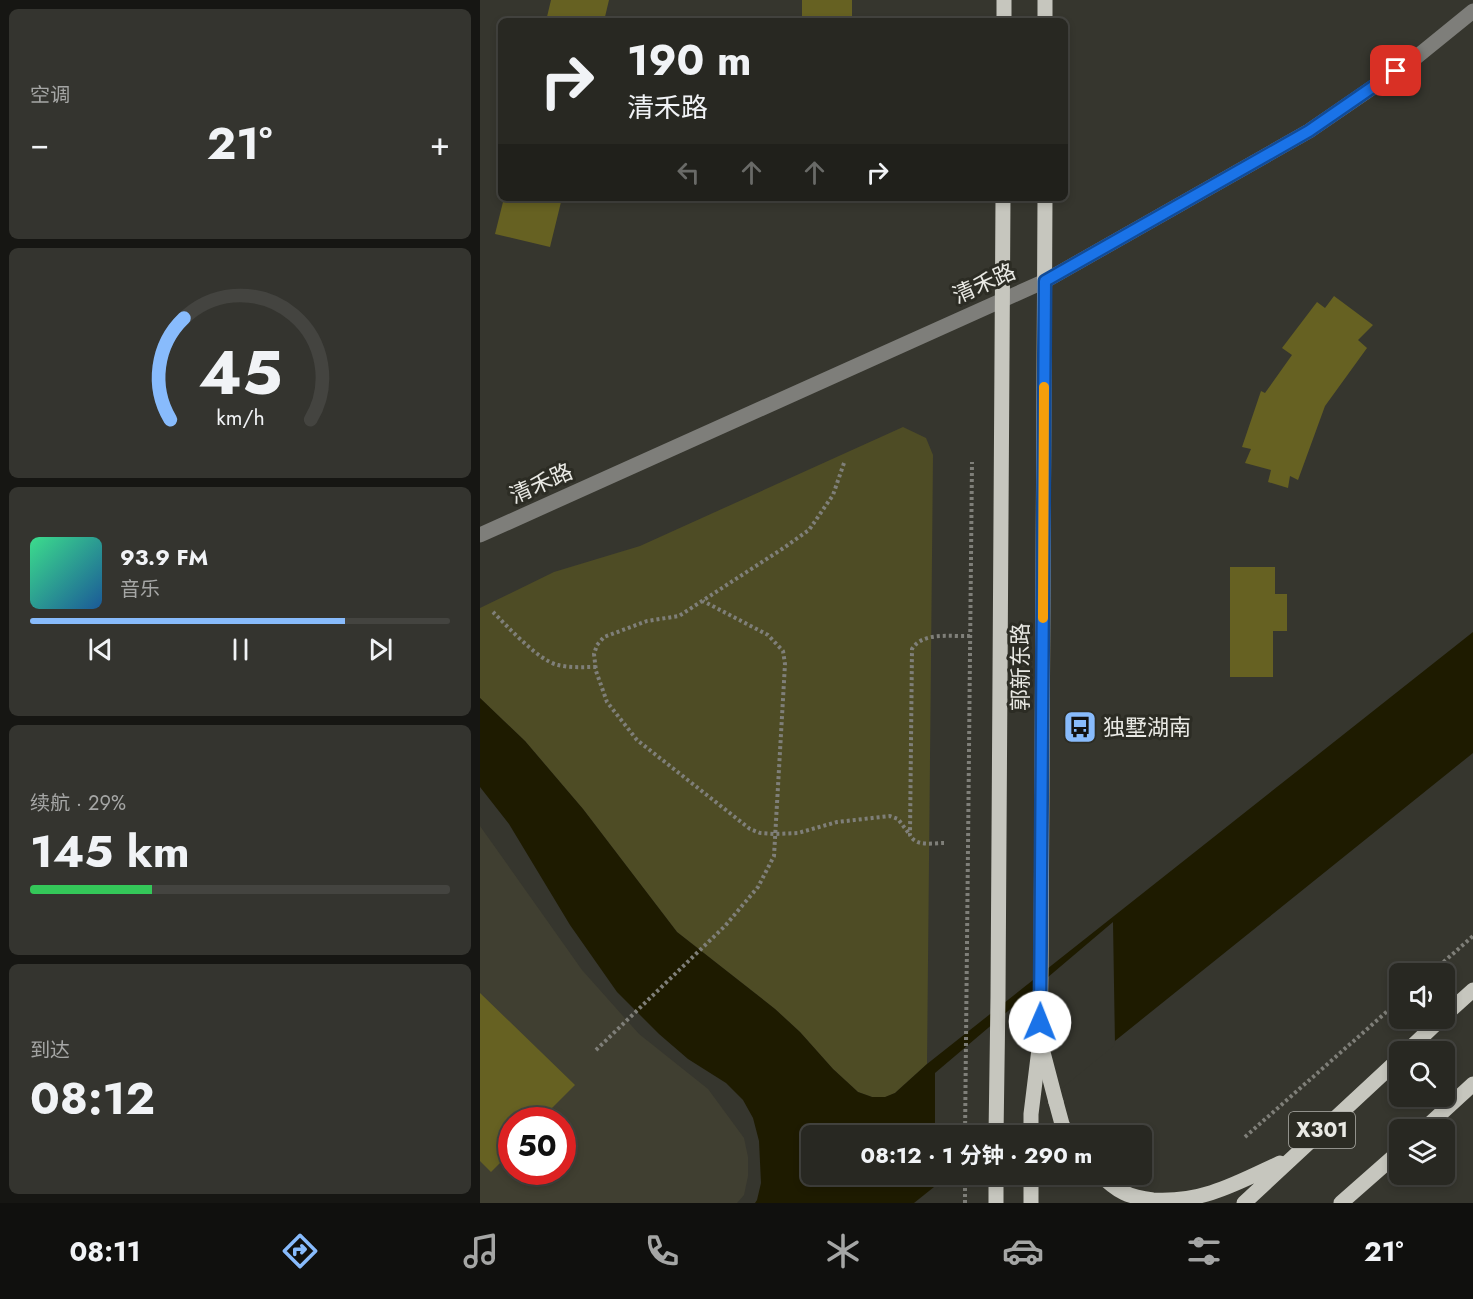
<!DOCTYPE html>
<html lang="zh">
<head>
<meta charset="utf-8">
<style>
  body { margin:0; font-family:Jost,"Noto Sans SC",sans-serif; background:#34342f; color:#f1f3f6; height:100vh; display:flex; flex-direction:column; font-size:22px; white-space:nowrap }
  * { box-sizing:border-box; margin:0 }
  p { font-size:20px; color:#a5a6a5 }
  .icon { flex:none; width:33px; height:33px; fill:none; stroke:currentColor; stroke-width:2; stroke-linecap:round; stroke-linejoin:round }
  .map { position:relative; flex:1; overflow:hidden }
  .details { display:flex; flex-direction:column; gap:9px; padding:9px; background:#161613; width:480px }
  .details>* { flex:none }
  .top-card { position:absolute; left:18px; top:18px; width:570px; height:183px; border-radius:9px; box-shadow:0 3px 9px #0003,0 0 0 2px #444440; background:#282822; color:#f1f3f6; overflow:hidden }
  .fabs { position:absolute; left:909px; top:963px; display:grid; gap:12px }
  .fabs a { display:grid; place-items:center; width:66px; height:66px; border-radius:9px; background:#282822; box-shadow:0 3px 9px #0003,0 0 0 2px #444440; font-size:30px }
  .speed { position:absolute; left:18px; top:1107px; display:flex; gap:12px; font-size:30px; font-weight:700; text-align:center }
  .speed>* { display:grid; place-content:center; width:78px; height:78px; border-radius:50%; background:#282822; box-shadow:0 3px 9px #0003,0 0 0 2px #444440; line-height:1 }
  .speed .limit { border:9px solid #d22; background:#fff; color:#111 }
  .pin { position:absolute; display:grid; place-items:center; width:51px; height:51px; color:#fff; margin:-26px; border-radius:12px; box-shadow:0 3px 9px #0006 }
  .me { position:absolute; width:66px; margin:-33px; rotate:1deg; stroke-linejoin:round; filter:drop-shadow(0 0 4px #0008) }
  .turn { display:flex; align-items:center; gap:21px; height:126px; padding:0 30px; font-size:27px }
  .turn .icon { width:78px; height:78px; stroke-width:2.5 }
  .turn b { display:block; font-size:42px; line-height:51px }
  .lanes { display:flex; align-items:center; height:57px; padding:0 30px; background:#0003; justify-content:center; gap:30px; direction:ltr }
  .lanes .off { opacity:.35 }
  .big { font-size:45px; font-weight:700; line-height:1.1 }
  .details .card { flex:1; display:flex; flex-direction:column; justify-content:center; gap:9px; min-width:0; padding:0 21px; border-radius:9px; background:#34342f }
  .details .dial { align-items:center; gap:0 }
  .dial svg { height:156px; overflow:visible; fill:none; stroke:#444440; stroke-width:7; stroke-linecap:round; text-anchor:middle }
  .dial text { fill:#f1f3f6; stroke:none }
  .song { display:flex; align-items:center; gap:18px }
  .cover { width:72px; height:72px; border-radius:9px; background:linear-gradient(135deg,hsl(150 70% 55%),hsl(210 70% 35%)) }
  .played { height:6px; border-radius:3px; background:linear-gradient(90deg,#88bbfc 75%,#444440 75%) }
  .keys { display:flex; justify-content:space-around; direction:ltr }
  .heat { display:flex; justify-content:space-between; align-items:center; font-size:33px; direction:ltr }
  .charge { height:9px; border-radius:4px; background:linear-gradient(90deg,#34c759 29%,#444440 0) }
  .trip { position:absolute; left:321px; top:1125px; width:351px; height:60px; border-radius:9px; background:#282822; box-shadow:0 3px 9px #0003,0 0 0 2px #444440; font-weight:700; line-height:60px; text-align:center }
  .tabs { display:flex; height:96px; justify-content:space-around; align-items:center; background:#10100e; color:#a5a6a5 }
  .tabs .icon { width:42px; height:42px }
  .tabs .selected { color:#88bbfc }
  .tabs b { font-size:27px; color:#f1f3f6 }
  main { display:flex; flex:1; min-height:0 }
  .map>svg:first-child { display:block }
</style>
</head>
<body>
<main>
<section class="details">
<div class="card"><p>空调</p>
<div class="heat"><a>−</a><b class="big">21°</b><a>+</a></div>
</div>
<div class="card dial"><svg viewBox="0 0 100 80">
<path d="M14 69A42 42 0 1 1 86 69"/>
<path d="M14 69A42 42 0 0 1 21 17" stroke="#88bbfc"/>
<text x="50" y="56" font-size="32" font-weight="700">45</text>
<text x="50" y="72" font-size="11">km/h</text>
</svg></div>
<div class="card">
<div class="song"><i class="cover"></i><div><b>93.9 FM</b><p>音乐</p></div></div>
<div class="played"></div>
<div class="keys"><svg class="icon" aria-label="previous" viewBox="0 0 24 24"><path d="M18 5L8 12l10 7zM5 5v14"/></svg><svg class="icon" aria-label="pause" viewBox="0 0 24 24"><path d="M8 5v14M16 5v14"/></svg><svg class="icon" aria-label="next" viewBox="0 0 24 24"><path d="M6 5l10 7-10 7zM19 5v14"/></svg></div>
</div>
<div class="card"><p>续航 · 29%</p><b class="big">145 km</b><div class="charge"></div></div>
<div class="card"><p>到达</p><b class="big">08:12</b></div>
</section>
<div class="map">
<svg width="993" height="1203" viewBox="0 0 993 1203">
  <rect width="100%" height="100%" fill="#36362e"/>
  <path fill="#403f31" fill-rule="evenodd" d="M0,826L102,970L159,1034L228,1089L264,1138L268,1157V1176L264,1195L257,1203H0ZM32,1120H82V1172H32Z"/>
  <path fill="#4e4c25" d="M423,427L446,438L453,455L447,1064L415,1093L406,1097H392L378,1092L353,1069L320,1032L295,1009L197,932L103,809L45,741L0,698V608L74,572L160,546Z"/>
  <path fill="#1e1b00" d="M993,632V753L518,1135L332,1136V1174L469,1175L434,1203H275L277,1200L281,1183L279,1141L273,1118L263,1100L246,1083L208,1059L179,1034L137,992L90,925L29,824L0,787V698L45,741L103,809L197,932L295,1009L320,1032L353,1069L378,1092L392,1097H405L415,1093L447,1064Z"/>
  <path fill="#36362e" d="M633,922L635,1045L523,1136L455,1135V1073Z
    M455,1175L472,1174V1175L455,1190Z"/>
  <path fill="#666122" d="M71,0H129L124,21H66Z
    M322,0H372V21H322Z
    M24,198H82L70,247L15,234Z
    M854,296L893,325L878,340L887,348L845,406L818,480L810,476L808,488L788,482L791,470L765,463L771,449L762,447L781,391L785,393L812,355L802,348L837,302L845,308Z
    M750,567H795V594H807V631H793V677H750Z
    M0,993L95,1085L60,1120H32V1151L11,1172L0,1161Z"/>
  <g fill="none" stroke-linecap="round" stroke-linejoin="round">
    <path stroke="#7f7f79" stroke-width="4" stroke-dasharray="3 3" stroke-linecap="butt" d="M364,463L353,495L329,530L302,549L199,616L167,621L124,637L117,645L114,654L116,671L127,702L157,740L270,829L280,833L295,834L318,833L357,822L410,816L418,819L430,835
      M13,612C28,627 59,661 78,665C90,668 103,667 116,667
      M464,843C452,843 436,847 430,835L432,649C443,631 472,637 491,636
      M950,974L993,936
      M116,1050L245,926L278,887L294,856L305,664L303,651L288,635L223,601
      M485,1136L492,462
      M765,1137L920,1000
      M485,1203V1174"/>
    <path stroke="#7e7e7a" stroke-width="15" d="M0,535L565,281L829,131L934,59L993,11"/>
    <path stroke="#c6c6be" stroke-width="15" d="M524,21V0
      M565,21V0
      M964,1016L993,990
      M926,1052L962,1018
      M576,1102L582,1124L588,1136
      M943,1130L993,1084
      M516,1136L518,997L523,198
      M551,1136V1114L560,1041L561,967L565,198
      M620,1174C637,1192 649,1197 673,1200C723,1203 757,1183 800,1163
      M516,1203V1174
      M551,1203V1174
      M764,1203L920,1058
      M861,1203L920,1151"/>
    <path stroke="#c6c6be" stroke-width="15" d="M560,1041L576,1102"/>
  </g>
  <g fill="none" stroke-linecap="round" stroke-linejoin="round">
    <defs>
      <path id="route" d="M560,1022L565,281L829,131L916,71"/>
    </defs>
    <use href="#route" stroke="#114b97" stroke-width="15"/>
    <use href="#route" stroke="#1a73e8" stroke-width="10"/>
    <path stroke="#f59e0b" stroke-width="10" d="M563,618L564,387"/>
  </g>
  <defs>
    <symbol id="bus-square" viewBox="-11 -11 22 22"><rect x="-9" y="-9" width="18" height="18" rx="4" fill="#88bbfc" stroke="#2c2c24"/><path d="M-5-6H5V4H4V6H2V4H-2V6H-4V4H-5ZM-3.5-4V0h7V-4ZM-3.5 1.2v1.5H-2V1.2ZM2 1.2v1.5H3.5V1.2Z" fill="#111"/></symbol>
  </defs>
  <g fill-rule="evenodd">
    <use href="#bus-square" x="581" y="708" width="38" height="38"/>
  </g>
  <g text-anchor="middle" stroke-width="6" stroke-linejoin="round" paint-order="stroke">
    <rect fill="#2c2c24" stroke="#b0b0aa" stroke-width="1.5" x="809" y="1112" width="66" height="36" rx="4.5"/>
    <g font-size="21" font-weight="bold" fill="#e9e9e4">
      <text x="842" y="1137">X301</text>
    </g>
    <g font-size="22" fill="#e9e9e4" stroke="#2c2c24">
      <text transform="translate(504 283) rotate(-24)" y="8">清禾路</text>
      <text transform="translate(61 483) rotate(-24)" y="8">清禾路</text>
      <text transform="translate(540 667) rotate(-90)" y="8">郭新东路</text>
    </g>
    <g font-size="22" fill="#e9e9e4" stroke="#2c2c24" text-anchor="start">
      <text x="623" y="735">独墅湖南</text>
    </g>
  </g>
</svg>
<div class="fabs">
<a><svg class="icon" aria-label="sound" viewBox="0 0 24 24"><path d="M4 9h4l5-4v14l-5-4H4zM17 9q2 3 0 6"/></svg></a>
<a><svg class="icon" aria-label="search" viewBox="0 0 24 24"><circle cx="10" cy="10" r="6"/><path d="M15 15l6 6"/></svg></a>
<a><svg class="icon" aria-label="layers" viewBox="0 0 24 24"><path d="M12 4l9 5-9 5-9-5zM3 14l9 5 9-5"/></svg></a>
</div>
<div class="speed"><div class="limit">50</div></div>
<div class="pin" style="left:916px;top:71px;background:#d93025"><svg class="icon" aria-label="arrive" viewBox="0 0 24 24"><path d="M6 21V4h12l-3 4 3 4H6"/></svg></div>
<svg class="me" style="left:560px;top:1022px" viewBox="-20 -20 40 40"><circle r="19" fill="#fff"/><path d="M0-13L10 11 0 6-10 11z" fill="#1a73e8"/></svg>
<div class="trip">08:12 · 1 分钟 · 290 m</div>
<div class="top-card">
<div class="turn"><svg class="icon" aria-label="right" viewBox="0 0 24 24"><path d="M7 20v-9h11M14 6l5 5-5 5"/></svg><div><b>190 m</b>清禾路</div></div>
<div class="lanes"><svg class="icon off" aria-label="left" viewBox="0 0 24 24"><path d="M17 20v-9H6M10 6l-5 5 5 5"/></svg><svg class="icon off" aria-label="ahead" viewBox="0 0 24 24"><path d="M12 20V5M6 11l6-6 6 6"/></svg><svg class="icon off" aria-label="ahead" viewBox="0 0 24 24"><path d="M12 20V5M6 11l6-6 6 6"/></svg><svg class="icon" aria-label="right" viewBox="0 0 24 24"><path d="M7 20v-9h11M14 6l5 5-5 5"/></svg></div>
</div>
</div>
</main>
<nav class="tabs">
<b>08:11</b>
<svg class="icon selected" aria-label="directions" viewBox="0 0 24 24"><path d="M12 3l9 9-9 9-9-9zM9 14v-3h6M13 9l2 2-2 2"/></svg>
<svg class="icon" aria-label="music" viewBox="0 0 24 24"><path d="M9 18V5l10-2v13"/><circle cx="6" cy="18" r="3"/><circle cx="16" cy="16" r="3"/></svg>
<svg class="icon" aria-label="phone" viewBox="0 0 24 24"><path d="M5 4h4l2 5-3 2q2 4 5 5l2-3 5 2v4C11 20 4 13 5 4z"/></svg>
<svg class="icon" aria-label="climate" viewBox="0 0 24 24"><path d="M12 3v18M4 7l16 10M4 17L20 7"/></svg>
<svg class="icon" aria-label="car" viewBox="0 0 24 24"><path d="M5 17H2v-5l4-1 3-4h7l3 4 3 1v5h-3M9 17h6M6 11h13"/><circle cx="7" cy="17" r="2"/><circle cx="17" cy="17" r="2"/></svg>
<svg class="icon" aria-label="filters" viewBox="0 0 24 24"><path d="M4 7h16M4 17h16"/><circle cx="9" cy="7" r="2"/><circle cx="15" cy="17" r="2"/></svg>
<b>21°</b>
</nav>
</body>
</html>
